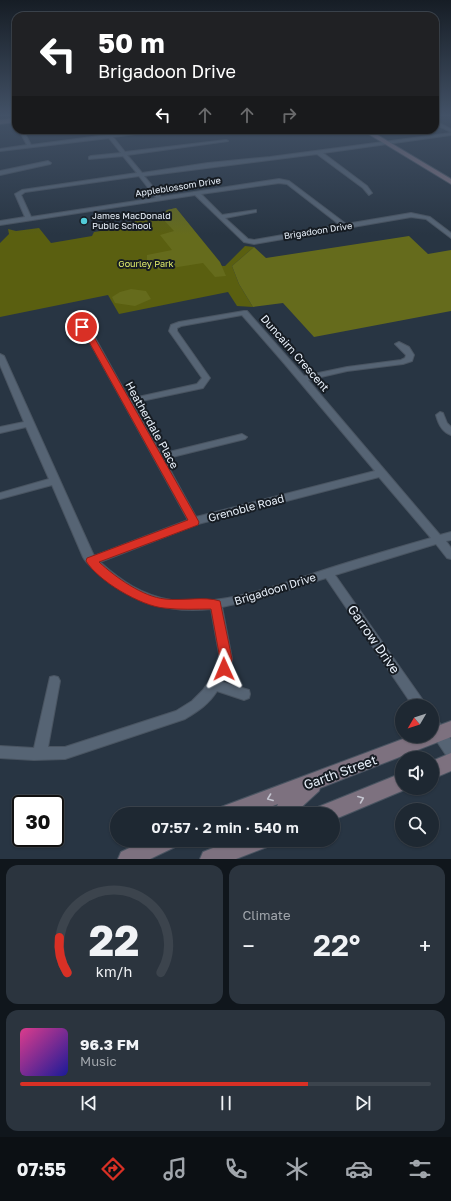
<!DOCTYPE html>
<html lang="en">
<head>
<meta charset="utf-8">
<style>
  body { margin:0; font-family:"Golos Text",sans-serif; background:#2b343e; color:#f1f3f6; height:100vh; display:flex; flex-direction:column; font-size:15px; white-space:nowrap }
  * { box-sizing:border-box; margin:0 }
  p { font-size:13px; color:#a1a6ac }
  .icon { flex:none; width:22px; height:22px; fill:none; stroke:currentColor; stroke-width:2; stroke-linecap:round; stroke-linejoin:round }
  .map { position:relative; height:859px; overflow:hidden }
  .panel { display:flex; flex-direction:column; gap:6px; padding:6px; background:#10161c; flex:1 }
  .panel>* { flex:none }
  .hud { position:absolute; left:12px; top:12px; width:427px; height:122px; border-radius:12px; box-shadow:0 1px 3px #0004,0 0 0 1px #3c444d; background:#202124; color:#fff; overflow:hidden }
  .needle { width:26px; rotate:231deg }
  .buttons { position:absolute; left:395px; top:699px; display:grid; gap:8px }
  .buttons a { display:grid; place-items:center; width:44px; height:44px; border-radius:50%; background:#1e2832; box-shadow:0 1px 3px #0004,0 0 0 1px #3c444d; font-size:20px }
  .speed { position:absolute; left:12px; top:795px; display:flex; gap:8px; font-size:20px; font-weight:700; text-align:center }
  .speed>* { display:grid; place-content:center; width:52px; height:52px; border-radius:50%; background:#1e2832; box-shadow:0 1px 3px #0004,0 0 0 1px #3c444d; line-height:1 }
  .speed .limit { border:2px solid #111; border-radius:6px; background:#fff; color:#111 }
  .pin { position:absolute; display:grid; place-items:center; width:34px; height:34px; color:#fff; margin:-17px; border:2px solid #fff; border-radius:50%; box-shadow:0 1px 4px #0007 }
  .me { position:absolute; width:44px; margin:-22px; rotate:359deg; stroke-linejoin:round; filter:drop-shadow(0 0 3px #0008) }
  .turn { display:flex; align-items:center; gap:14px; height:84px; padding:0 20px; font-size:18px }
  .turn .icon { width:52px; height:52px; stroke-width:2.5 }
  .turn b { display:block; font-size:28px; line-height:34px }
  .lanes { display:flex; align-items:center; height:38px; padding:0 20px; background:#0003; justify-content:center; gap:20px; direction:ltr }
  .lanes .off { opacity:.35 }
  .big { font-size:30px; font-weight:600; line-height:1.1 }
  .panel .widget { flex:1; display:flex; flex-direction:column; justify-content:center; gap:6px; min-width:0; padding:0 14px; border-radius:12px; background:#2b343e }
  .panel .dial { align-items:center; gap:0 }
  .dial svg { height:104px; overflow:visible; fill:none; stroke:#3c444d; stroke-width:7; stroke-linecap:round; text-anchor:middle }
  .dial text { fill:#f1f3f6; stroke:none }
  .song { display:flex; align-items:center; gap:12px }
  .cover { width:48px; height:48px; border-radius:6px; background:linear-gradient(135deg,hsl(330 70% 55%),hsl(240 70% 35%)) }
  .played { height:4px; border-radius:2px; background:linear-gradient(90deg,#d93025 70%,#3c444d 70%) }
  .keys { display:flex; justify-content:space-around; direction:ltr }
  .heat { display:flex; justify-content:space-between; align-items:center; font-size:22px; direction:ltr }
  .panel .tiles { flex:1; display:grid; gap:6px; grid-template-columns:1fr 1fr }
  .widget:last-child { grid-column:span 2 }
  .trip { position:absolute; left:110px; top:807px; width:230px; height:40px; border-radius:20px; background:#1e2832; box-shadow:0 1px 3px #0004,0 0 0 1px #3c444d; font-weight:600; line-height:40px; text-align:center }
  .tab-bar { display:flex; height:64px; justify-content:space-around; align-items:center; background:#0c1014; color:#a1a6ac }
  .tab-bar .icon { width:28px; height:28px }
  .tab-bar .active { color:#d93025 }
  .tab-bar b { font-size:18px; color:#f1f3f6 }
  .map>svg:first-child { display:block }
</style>
</head>
<body>
<div class="map">
<svg width="451" height="859" viewBox="0 0 451 859">
  <rect width="100%" height="100%" fill="#283543"/>
  <path fill="#5a5f10" d="M176,208L222,266H225L245,246L254,247L232,266L239,284L253,307L237,306L228,292L119,314L108,295L0,317V243L9,234L8,229L16,231L39,228L51,243L92,236L94,232L120,228L118,224L161,217L167,210Z"/>
  <path fill="#656b1c" d="M176,208L220,262L226,276L215,277L203,263L159,270L147,263V255L172,250L160,235L174,231L161,217L167,210Z
    M409,236L428,254L451,250V311L314,337L283,303L253,307L239,284L232,266L254,247L266,258Z
    M131,289L146,291L151,299L135,306L115,303L112,297L120,292Z"/>
  <g fill="none" stroke-linecap="round" stroke-linejoin="round">
    <defs>
      <path id="street" d="M435,121L451,129V132L435,124Z
        M19,130H23L31,145L107,135L103,130H107L111,135L152,130H165L113,137L125,152L226,140L228,141L127,155L142,173L208,163L270,157L451,133V135L323,153L367,186L372,193L369,195L363,188L317,154L144,176L161,197L279,179L289,181L346,224L411,213L430,217L451,233V238L426,219L411,217L254,244L244,242L195,195L0,225V221L25,217L15,194L22,190L137,173L123,156L89,159V157L91,156L121,153L109,138L0,151V149L27,145ZM139,176L156,198L31,217L21,195L25,192ZM279,183L287,184L340,225L254,240L248,239L225,218L256,212V210L222,215L201,194Z
        M289,130H301L277,134L275,133Z
        M48,161L51,163L50,164L0,175V171Z
        M244,311H247L304,376L347,367L401,360L405,358L406,355L395,344L399,342L409,347L414,355L412,361L403,364L347,371L308,380L440,535L451,532V540L446,541L451,548V559L447,558L436,544L335,575L427,706H413L326,578L262,598L222,607L232,659L230,669L222,682L249,690L250,694L249,698L244,700L217,691C209,704 198,711 185,719L65,759L34,760L0,758V746L34,748L50,677L54,676L58,677L60,681L48,747H65L176,711L192,701L203,690L218,668L220,659L211,609C168,614 128,601 97,572C92,567 86,563 83,557L52,485L0,499V493L49,479L26,427L0,433V427L24,422L0,365V354L4,356L94,556L188,520L83,330L69,324L73,322L89,327L129,399L197,384L202,378L169,331L171,325L179,322ZM242,315L283,362L375,471L196,517L164,459L245,439L247,437L242,434L161,454L132,403L203,388L210,378L177,331V328L181,326ZM379,477L431,538C396,548 361,558 327,569C281,584 219,608 171,600C142,595 121,581 100,562L198,524Z
        M440,412L443,413L447,423L451,427V435C442,432 438,423 436,415Z
        M432,717L437,719L451,740V757L446,755L432,734Z"/>
      <path id="secondary" d="M16,118V122L0,124V120Z
        M362,130H369L451,179V184Z
        M451,721V737L320,788L319,791L294,814H273L278,804L252,814H218L221,807L411,736H432V728Z
        M451,753V771L432,779V761Z
        M402,773V788H409L333,820V814H315L318,807Z
        M146,840H178L175,847L150,859H118L121,852Z
        M233,840H270L267,847L236,859H200L203,852Z"/>
    </defs>
    <use href="#street" stroke="#495461" stroke-width="2"/>
    <use href="#secondary" stroke="#495461" stroke-width="2"/>
    <use href="#street" fill="#566474" fill-rule="evenodd"/>
    <use href="#secondary" fill="#7d717f" fill-rule="evenodd"/>
  </g>
  <defs><path id="oneway-chevron" d="M-2-3.5L2.5 0L-2 3.5" fill="none" stroke-width="1.6" stroke-linecap="round" stroke-linejoin="round"/></defs>
  <g stroke="#c4c5d0">
    <use href="#oneway-chevron" transform="translate(270 798) rotate(159)"/>
    <use href="#oneway-chevron" transform="translate(361 799) rotate(-22)"/>
  </g>
  <linearGradient id="sky" x2="0" y2="1"><stop stop-color="#161d25"/><stop offset="0.49" stop-color="#425166"/><stop offset="1" stop-color="#425166" stop-opacity="0"/></linearGradient>
  <rect width="451" height="235" fill="url(#sky)"/>
  <path fill="#d93025" stroke="#8d1f18" d="M82,324L90,330L199,522L198,525L99,562C115,577 143,597 165,599C183,601 204,596 220,601L232,659L229,673L224,674L220,673L218,669L220,659L211,609C196,609 180,610 164,608C141,606 98,581 86,561L87,558L188,520L83,331L78,327Z"/>
  <circle fill="#52cbd9" stroke="#161c23" stroke-width="1.5" cx="84" cy="221" r="4"/>
  <g text-anchor="middle" stroke-width="4" stroke-linejoin="round" paint-order="stroke">
    <g font-size="9" fill="#eaf2fc" stroke="#161c23">
      <text transform="translate(178 187) rotate(-9)" y="3">Appleblossom Drive</text>
      <text transform="translate(318 231) rotate(-9)" y="3">Brigadoon Drive</text>
    </g>
    <g font-size="9" fill="#eaf2fc" stroke="#161c23" text-anchor="start">
      <text x="92" y="219">James MacDonald<tspan x="92" dy="10">Public School</tspan></text>
    </g>
    <g font-size="9" fill="#e2ee6b" stroke="#161c23">
      <text x="146" y="267">Gourley Park</text>
    </g>
    <g font-size="11" fill="#eaf2fc" stroke="#161c23">
      <text transform="translate(295 353) rotate(49)" y="4">Duncairn Crescent</text>
      <text transform="translate(152 425) rotate(61)" y="4">Heatherdale Place</text>
      <text transform="translate(246 508) rotate(-15)" y="4">Grenoble Road</text>
      <text transform="translate(275 589) rotate(-17)" y="4">Brigadoon Drive</text>
    </g>
    <g font-size="13" fill="#eaf2fc" stroke="#161c23">
      <text transform="translate(374 639) rotate(55)" y="5">Garrow Drive</text>
      <text transform="translate(340 772) rotate(-20)" y="5">Garth Street</text>
    </g>
  </g>
</svg>
<div class="buttons">
<a><svg class="needle" viewBox="-14 -14 28 28"><path d="M0-13l5 13h-10z" fill="#e53935"/><path d="M0 13l5-13h-10z" fill="#a1a6ac"/></svg></a>
<a><svg class="icon" aria-label="sound" viewBox="0 0 24 24"><path d="M4 9h4l5-4v14l-5-4H4zM17 9q2 3 0 6"/></svg></a>
<a><svg class="icon" aria-label="search" viewBox="0 0 24 24"><circle cx="10" cy="10" r="6"/><path d="M15 15l6 6"/></svg></a>
</div>
<div class="speed"><div class="limit">30</div></div>
<div class="pin" style="left:82px;top:327px;background:#d93025"><svg class="icon" aria-label="arrive" viewBox="0 0 24 24"><path d="M6 21V4h12l-3 4 3 4H6"/></svg></div>
<svg class="me" style="left:224px;top:669px" viewBox="-20 -20 40 40"><path d="M0-17L14 15 0 8-14 15z" fill="#d93025" stroke="#fff" stroke-width="4"/></svg>
<div class="trip">07:57 · 2 min · 540 m</div>
<div class="hud">
<div class="turn"><svg class="icon" aria-label="left" viewBox="0 0 24 24"><path d="M17 20v-9H6M10 6l-5 5 5 5"/></svg><div><b>50 m</b>Brigadoon Drive</div></div>
<div class="lanes"><svg class="icon" aria-label="left" viewBox="0 0 24 24"><path d="M17 20v-9H6M10 6l-5 5 5 5"/></svg><svg class="icon off" aria-label="ahead" viewBox="0 0 24 24"><path d="M12 20V5M6 11l6-6 6 6"/></svg><svg class="icon off" aria-label="ahead" viewBox="0 0 24 24"><path d="M12 20V5M6 11l6-6 6 6"/></svg><svg class="icon off" aria-label="right" viewBox="0 0 24 24"><path d="M7 20v-9h11M14 6l5 5-5 5"/></svg></div>
</div>
</div>
<section class="panel">
<div class="tiles">
<div class="widget dial"><svg viewBox="0 0 100 80">
<path d="M14 69A42 42 0 1 1 86 69"/>
<path d="M14 69A42 42 0 0 1 8 42" stroke="#d93025"/>
<text x="50" y="56" font-size="32" font-weight="700">22</text>
<text x="50" y="72" font-size="11">km/h</text>
</svg></div>
<div class="widget"><p>Climate</p>
<div class="heat"><a>−</a><b class="big">22°</b><a>+</a></div>
</div>
<div class="widget">
<div class="song"><i class="cover"></i><div><b>96.3 FM</b><p>Music</p></div></div>
<div class="played"></div>
<div class="keys"><svg class="icon" aria-label="previous" viewBox="0 0 24 24"><path d="M18 5L8 12l10 7zM5 5v14"/></svg><svg class="icon" aria-label="pause" viewBox="0 0 24 24"><path d="M8 5v14M16 5v14"/></svg><svg class="icon" aria-label="next" viewBox="0 0 24 24"><path d="M6 5l10 7-10 7zM19 5v14"/></svg></div>
</div>
</div>
</section>
<nav class="tab-bar">
<b>07:55</b>
<svg class="icon active" aria-label="directions" viewBox="0 0 24 24"><path d="M12 3l9 9-9 9-9-9zM9 14v-3h6M13 9l2 2-2 2"/></svg>
<svg class="icon" aria-label="music" viewBox="0 0 24 24"><path d="M9 18V5l10-2v13"/><circle cx="6" cy="18" r="3"/><circle cx="16" cy="16" r="3"/></svg>
<svg class="icon" aria-label="phone" viewBox="0 0 24 24"><path d="M5 4h4l2 5-3 2q2 4 5 5l2-3 5 2v4C11 20 4 13 5 4z"/></svg>
<svg class="icon" aria-label="climate" viewBox="0 0 24 24"><path d="M12 3v18M4 7l16 10M4 17L20 7"/></svg>
<svg class="icon" aria-label="car" viewBox="0 0 24 24"><path d="M5 17H2v-5l4-1 3-4h7l3 4 3 1v5h-3M9 17h6M6 11h13"/><circle cx="7" cy="17" r="2"/><circle cx="17" cy="17" r="2"/></svg>
<svg class="icon" aria-label="filters" viewBox="0 0 24 24"><path d="M4 7h16M4 17h16"/><circle cx="9" cy="7" r="2"/><circle cx="15" cy="17" r="2"/></svg>
</nav>
</body>
</html>
